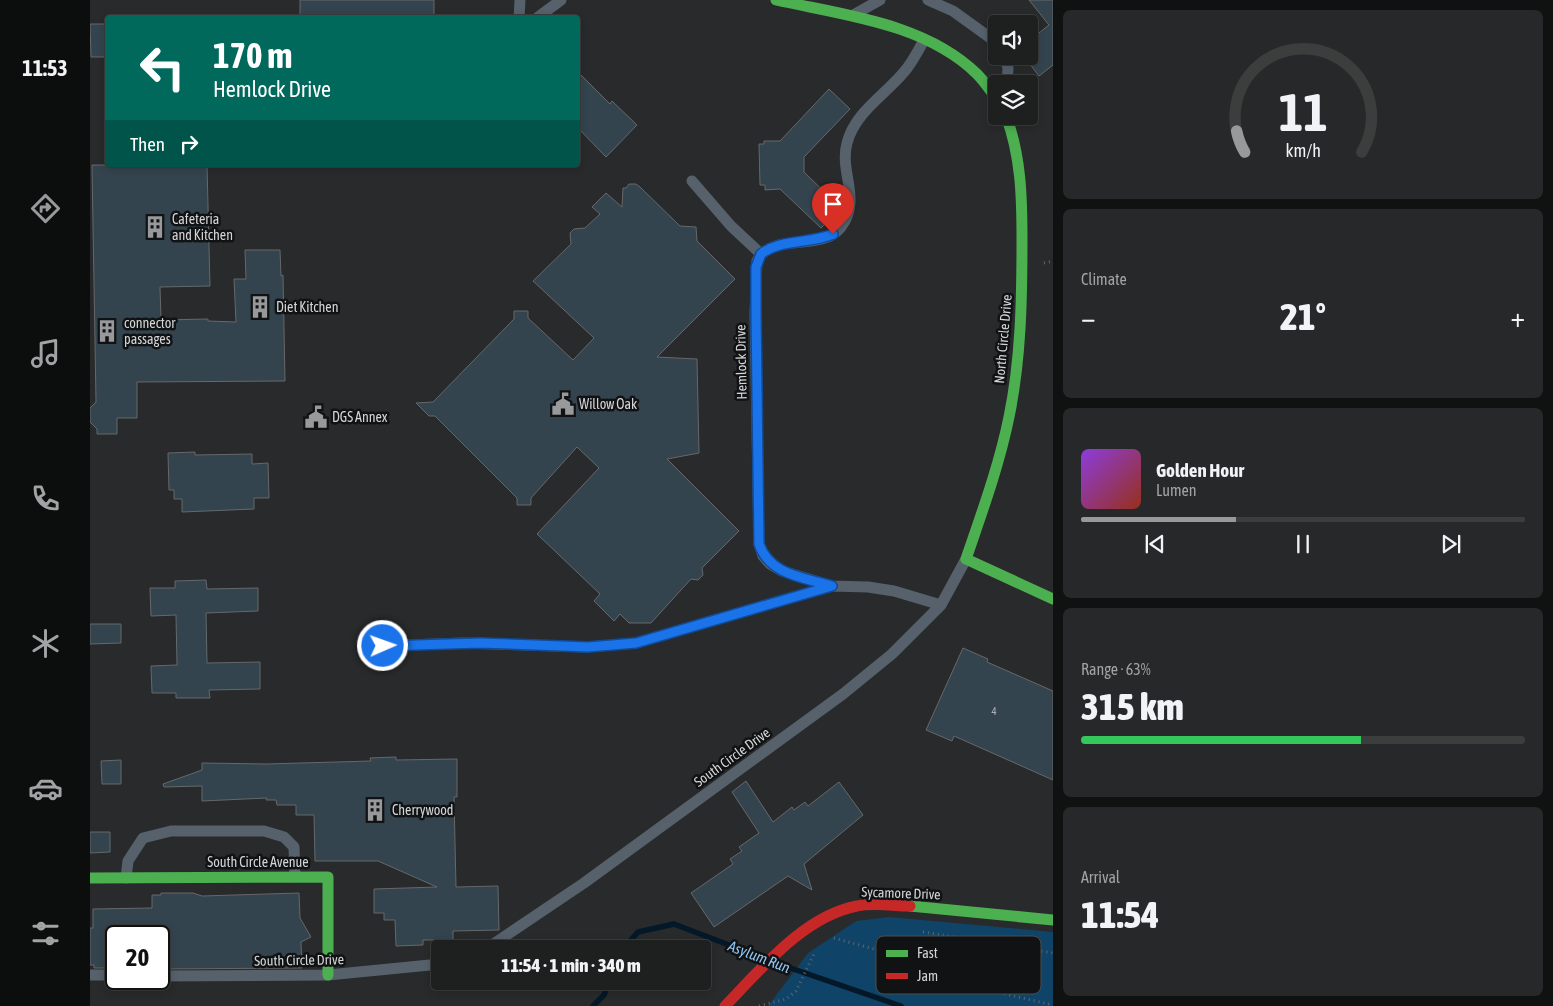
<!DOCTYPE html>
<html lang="en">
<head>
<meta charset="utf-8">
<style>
  body { margin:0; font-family:"Asap Condensed",sans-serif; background:#262829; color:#f1f3f6; height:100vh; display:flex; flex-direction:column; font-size:19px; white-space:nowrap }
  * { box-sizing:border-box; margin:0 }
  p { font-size:16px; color:#a1a3a5 }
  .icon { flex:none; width:28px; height:28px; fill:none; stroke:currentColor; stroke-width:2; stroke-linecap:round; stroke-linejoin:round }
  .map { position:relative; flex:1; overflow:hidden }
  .sheet { display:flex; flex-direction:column; gap:10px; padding:10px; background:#101212; width:500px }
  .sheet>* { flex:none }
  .hud { position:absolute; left:15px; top:15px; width:475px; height:152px; border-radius:5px; box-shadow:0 2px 8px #0003,0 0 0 1px #3c3e3e; background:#00695c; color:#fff; overflow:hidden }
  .tools { position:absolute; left:898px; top:15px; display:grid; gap:10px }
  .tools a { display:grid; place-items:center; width:50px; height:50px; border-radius:5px; background:#1e2020; box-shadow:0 2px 8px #0003,0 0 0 1px #3c3e3e; font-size:25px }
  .speed { position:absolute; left:15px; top:925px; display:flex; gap:10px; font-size:25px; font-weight:700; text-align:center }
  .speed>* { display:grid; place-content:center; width:65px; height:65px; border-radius:50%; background:#1e2020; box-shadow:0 2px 8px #0003,0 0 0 1px #3c3e3e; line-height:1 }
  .speed .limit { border:2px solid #111; border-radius:8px; background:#fff; color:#111 }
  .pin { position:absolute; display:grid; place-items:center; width:42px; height:42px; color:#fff; margin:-51px -21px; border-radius:50% 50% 50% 0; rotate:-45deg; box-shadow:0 0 5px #0007 }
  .pin .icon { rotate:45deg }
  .me { position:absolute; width:55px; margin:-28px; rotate:88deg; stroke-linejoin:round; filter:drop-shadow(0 0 4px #0008) }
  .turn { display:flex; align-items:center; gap:18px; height:105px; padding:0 25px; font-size:22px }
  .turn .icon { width:65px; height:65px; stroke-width:2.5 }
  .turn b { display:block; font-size:35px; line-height:42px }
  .then { display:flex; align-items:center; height:48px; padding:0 25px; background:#0003; gap:10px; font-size:19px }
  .big { font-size:38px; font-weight:800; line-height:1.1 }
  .sheet .tile { flex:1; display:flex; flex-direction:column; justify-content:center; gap:8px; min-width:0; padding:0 18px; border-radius:8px; background:#262829 }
  .sheet .dial { align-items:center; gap:0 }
  .dial svg { height:130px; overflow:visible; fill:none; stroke:#3c3e3e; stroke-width:7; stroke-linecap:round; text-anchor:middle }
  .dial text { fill:#f1f3f6; stroke:none }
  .song { display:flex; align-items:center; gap:15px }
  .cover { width:60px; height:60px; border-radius:8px; background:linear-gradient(135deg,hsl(270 70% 55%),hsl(10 70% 35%)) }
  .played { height:5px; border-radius:2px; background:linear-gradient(90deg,#97999b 35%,#3c3e3e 35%) }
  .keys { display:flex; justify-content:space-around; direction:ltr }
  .heat { display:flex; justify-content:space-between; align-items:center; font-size:28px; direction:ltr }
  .charge { height:8px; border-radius:4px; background:linear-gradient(90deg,#34c759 63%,#3c3e3e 0) }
  .trip { position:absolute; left:341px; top:940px; width:280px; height:50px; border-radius:5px; background:#1e2020; box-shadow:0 2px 8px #0003,0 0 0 1px #3c3e3e; font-weight:800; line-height:50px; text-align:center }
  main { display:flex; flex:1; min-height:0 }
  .tabs { display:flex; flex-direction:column; width:90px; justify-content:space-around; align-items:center; background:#0c0d0d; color:#a1a3a5 }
  .tabs .icon { width:35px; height:35px }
  .tabs .on { color:#97999b }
  .tabs b { font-size:22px; color:#f1f3f6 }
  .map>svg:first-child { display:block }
</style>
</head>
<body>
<main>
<nav class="tabs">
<b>11:53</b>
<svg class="icon on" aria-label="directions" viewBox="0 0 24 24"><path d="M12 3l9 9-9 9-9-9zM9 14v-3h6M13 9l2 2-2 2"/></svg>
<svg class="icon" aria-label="music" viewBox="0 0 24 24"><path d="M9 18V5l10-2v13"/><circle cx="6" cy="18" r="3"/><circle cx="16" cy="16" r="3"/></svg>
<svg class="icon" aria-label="phone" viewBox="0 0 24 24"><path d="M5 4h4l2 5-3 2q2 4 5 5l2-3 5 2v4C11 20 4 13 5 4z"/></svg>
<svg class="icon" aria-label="climate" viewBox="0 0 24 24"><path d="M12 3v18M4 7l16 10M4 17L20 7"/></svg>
<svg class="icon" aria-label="car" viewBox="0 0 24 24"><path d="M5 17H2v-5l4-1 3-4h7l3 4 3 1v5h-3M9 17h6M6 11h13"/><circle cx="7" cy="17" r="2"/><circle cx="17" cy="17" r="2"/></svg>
<svg class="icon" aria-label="filters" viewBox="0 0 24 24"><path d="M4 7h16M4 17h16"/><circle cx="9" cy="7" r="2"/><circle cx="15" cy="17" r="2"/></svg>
</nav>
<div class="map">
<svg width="963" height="1006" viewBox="0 0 963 1006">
  <rect width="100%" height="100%" fill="#282a2b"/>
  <path fill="#0f4468" d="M799,917L963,932V1006H678L718,953L766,921Z"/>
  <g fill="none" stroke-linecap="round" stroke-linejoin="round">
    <path stroke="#051828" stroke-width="5.5" d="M533,949L548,932L584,924L673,958
      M686,963L811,1006
      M503,1006L514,995L520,981"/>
  </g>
  <path fill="#34444f" stroke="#666869" d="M210,0H344V18H210Z
    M939,0H963V65L949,76L939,63V41L959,25Z
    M0,24H16L17,57H1Z
    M488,72L520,104L522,101L547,125L516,157L488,128Z
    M739,89L760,109L714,157V172L751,208L731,228L690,189L675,190V185H670L669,144H674V141H690Z
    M2,165H117L120,286L70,287L71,320L118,319V321L146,322L144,279H156L155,250H190L191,276L193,275L195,381L47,382V418H27V434H7V429L0,422V408L6,402Z
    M539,184H546L550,187L590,226L606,227L607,241L645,279L567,357L607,359L609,453L577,459L649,531L612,568L613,575L608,580L601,579L561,623H539L530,614L524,621L504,601L510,594L447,534L509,468L487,447L441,498V505H427V498L345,416H339L326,403L343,402L424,319V311H438V318L483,360L504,338L443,281L481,244L480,233L484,229L495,228L510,214L502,207L516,193L532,207L533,188H536Z
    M105,452V455L162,454V464L178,463L179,498H164V509L92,512V499H84V490H79L78,453Z
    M116,580L117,589L168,588V611L116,613L117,663L170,662V689L119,690L120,698H86V693H62L61,666L87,665L86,615L61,616L60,588H85V581Z
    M0,624H31V643L0,644Z
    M873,648L898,659L897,662L963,691V780L864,736L862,741L836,730Z
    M306,757V760L367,759V797H364L366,887L408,886L409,930L363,931V940H333V945L306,946L305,920H294V913H284V889L347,887L288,861H225L224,815H206V805H187L186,800H176L177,798L112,801V786L74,787L73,784L112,770V763L176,764L281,761L280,758Z
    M31,760V784H12L11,761Z
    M656,781L683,822L702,807L704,810L715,802L718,806L749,782L773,815L714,864L722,890L698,876L624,927L601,893L643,864L640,859L652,851L649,847L669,833L642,792Z
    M0,832H20V852L0,853Z
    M71,893H103L112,896L209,893L210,918L221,937L211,942L212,968L69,969V936H26V965H23V968H4V965H0V928H3V909L62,908V895H71Z"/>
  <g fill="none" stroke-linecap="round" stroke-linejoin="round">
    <path stroke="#5f666c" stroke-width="3" stroke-dasharray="1 4" stroke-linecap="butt" d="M954,263L963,261
      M833,932L963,953
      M744,938L860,970L902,991L963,1005
      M669,1006L696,999L706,991L724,954"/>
    <path stroke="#56616c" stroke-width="11" d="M838,0L863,11L906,42
      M765,14L790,0
      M429,18L430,0
      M447,18L471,0
      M834,40C828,51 822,63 814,72C795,95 765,112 757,143C749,172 772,200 751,227C731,253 682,231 667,261L665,313L669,544L673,556L680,564L692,571L742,586L778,587L804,591L851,605
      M914,56L918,68L917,84
      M602,181L641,226L671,254
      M293,646L372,643L498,647L546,643L742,586
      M36,878L38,861L53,838L81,831H174L194,837L204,847L205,877
      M396,949L494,883L753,694L802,654L851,605L876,559
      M0,975H26
      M69,976L238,975L350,964"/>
    <path stroke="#4caf50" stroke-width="11" d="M686,0C753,15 835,23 887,74C894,81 900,90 906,98
      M916,116C931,156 932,197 932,239C932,299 931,359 919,417C909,466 892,512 876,559L963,599
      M0,878L238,877V975
      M820,906L963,920"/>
    <path stroke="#c62828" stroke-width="11" d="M635,1006C671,969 714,916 767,906C783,902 804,906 820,906"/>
  </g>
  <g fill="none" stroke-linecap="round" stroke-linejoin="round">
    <defs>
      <path id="route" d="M293,646L390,643L498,647L546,643L742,586C712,577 680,575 669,544L666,313V267L671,254C690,239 720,244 743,234"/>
    </defs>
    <use href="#route" stroke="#114b97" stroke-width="12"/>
    <use href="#route" stroke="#1a73e8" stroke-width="9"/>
  </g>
  <defs>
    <symbol id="building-bare" viewBox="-9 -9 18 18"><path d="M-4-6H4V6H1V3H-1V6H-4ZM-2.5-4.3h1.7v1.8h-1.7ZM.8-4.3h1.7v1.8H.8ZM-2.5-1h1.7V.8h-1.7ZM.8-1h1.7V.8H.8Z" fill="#97999b" stroke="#111213" stroke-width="2.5" paint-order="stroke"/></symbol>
    <symbol id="civic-bare" viewBox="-9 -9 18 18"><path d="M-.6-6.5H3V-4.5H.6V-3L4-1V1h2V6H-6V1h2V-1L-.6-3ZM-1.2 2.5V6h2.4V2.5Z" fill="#97999b" stroke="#111213" stroke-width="2.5" paint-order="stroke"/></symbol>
  </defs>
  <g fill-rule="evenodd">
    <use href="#building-bare" x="49" y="211" width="32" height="32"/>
    <use href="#building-bare" x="154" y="291" width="32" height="32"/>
    <use href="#building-bare" x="1" y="315" width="32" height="32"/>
    <use href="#civic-bare" x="457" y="388" width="32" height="32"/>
    <use href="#civic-bare" x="210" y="401" width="32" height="32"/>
    <use href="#building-bare" x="269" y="794" width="32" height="32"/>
  </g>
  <g text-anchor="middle" stroke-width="5" stroke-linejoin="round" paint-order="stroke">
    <g font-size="11" fill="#abb1b5">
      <text x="904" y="715">4</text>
    </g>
    <g font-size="14" fill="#d3d5d7" stroke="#111213" text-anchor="start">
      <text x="82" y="224">Cafeteria<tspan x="82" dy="16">and Kitchen</tspan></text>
      <text x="186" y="312">Diet Kitchen</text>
      <text x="34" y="328">connector<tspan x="34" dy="16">passages</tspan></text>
      <text x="489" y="409">Willow Oak</text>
      <text x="242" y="422">DGS Annex</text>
      <text x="302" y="815">Cherrywood</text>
    </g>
    <g font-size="14" fill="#d3d5d7" stroke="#111213">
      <text transform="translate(913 339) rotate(-85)" y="5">North Circle Drive</text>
      <text transform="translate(651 362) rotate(-91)" y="5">Hemlock Drive</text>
      <text transform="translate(642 757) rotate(-36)" y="5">South Circle Drive</text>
      <text x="168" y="867">South Circle Avenue</text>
      <text transform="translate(811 893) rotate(2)" y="5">Sycamore Drive</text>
      <text transform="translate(209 960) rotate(-1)" y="5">South Circle Drive</text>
    </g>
    <g font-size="15" font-style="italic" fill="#91c6f4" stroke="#111213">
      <text transform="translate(669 957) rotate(21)" y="5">Asylum Run</text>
    </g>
  </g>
  <rect x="786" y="936" width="165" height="58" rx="8" fill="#111213" stroke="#4b4c4e" stroke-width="1"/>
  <rect x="796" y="950" width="22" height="7" fill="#4caf50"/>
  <rect x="796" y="973" width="22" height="6" fill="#c62828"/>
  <g font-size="14" fill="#d3d5d7">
    <text x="827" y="958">Fast</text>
    <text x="827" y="981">Jam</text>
  </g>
</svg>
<div class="tools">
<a><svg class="icon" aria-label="sound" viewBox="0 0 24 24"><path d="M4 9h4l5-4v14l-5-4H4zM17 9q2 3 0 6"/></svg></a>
<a><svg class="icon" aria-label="layers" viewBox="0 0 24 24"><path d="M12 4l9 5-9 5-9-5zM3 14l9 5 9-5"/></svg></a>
</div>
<div class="speed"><div class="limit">20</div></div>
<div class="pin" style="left:743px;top:234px;background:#d93025"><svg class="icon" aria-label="arrive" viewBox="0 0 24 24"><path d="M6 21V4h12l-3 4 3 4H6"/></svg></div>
<svg class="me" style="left:293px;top:646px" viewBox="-20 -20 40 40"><circle r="17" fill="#1a73e8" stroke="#fff" stroke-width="3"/><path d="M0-11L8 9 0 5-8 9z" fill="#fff"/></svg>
<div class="trip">11:54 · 1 min · 340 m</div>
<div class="hud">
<div class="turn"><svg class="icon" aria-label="left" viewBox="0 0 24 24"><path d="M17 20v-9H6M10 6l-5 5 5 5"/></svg><div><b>170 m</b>Hemlock Drive</div></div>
<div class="then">Then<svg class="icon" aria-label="right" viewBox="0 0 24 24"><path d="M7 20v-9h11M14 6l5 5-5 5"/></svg></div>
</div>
</div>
<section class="sheet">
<div class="tile dial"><svg viewBox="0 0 100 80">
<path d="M14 69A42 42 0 1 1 86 69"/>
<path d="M14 69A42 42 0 0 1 9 56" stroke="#97999b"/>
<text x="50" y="56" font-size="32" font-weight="700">11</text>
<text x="50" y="72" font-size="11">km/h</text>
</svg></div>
<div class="tile"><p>Climate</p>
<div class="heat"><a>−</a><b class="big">21°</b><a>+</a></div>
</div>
<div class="tile">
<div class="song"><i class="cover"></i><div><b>Golden Hour</b><p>Lumen</p></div></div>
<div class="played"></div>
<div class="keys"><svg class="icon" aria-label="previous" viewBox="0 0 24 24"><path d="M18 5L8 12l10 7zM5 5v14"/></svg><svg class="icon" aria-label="pause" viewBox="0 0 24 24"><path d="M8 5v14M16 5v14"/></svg><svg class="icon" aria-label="next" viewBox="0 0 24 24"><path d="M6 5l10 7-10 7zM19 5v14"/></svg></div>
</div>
<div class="tile"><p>Range · 63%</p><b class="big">315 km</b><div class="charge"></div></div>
<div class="tile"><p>Arrival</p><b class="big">11:54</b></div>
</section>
</main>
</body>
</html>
